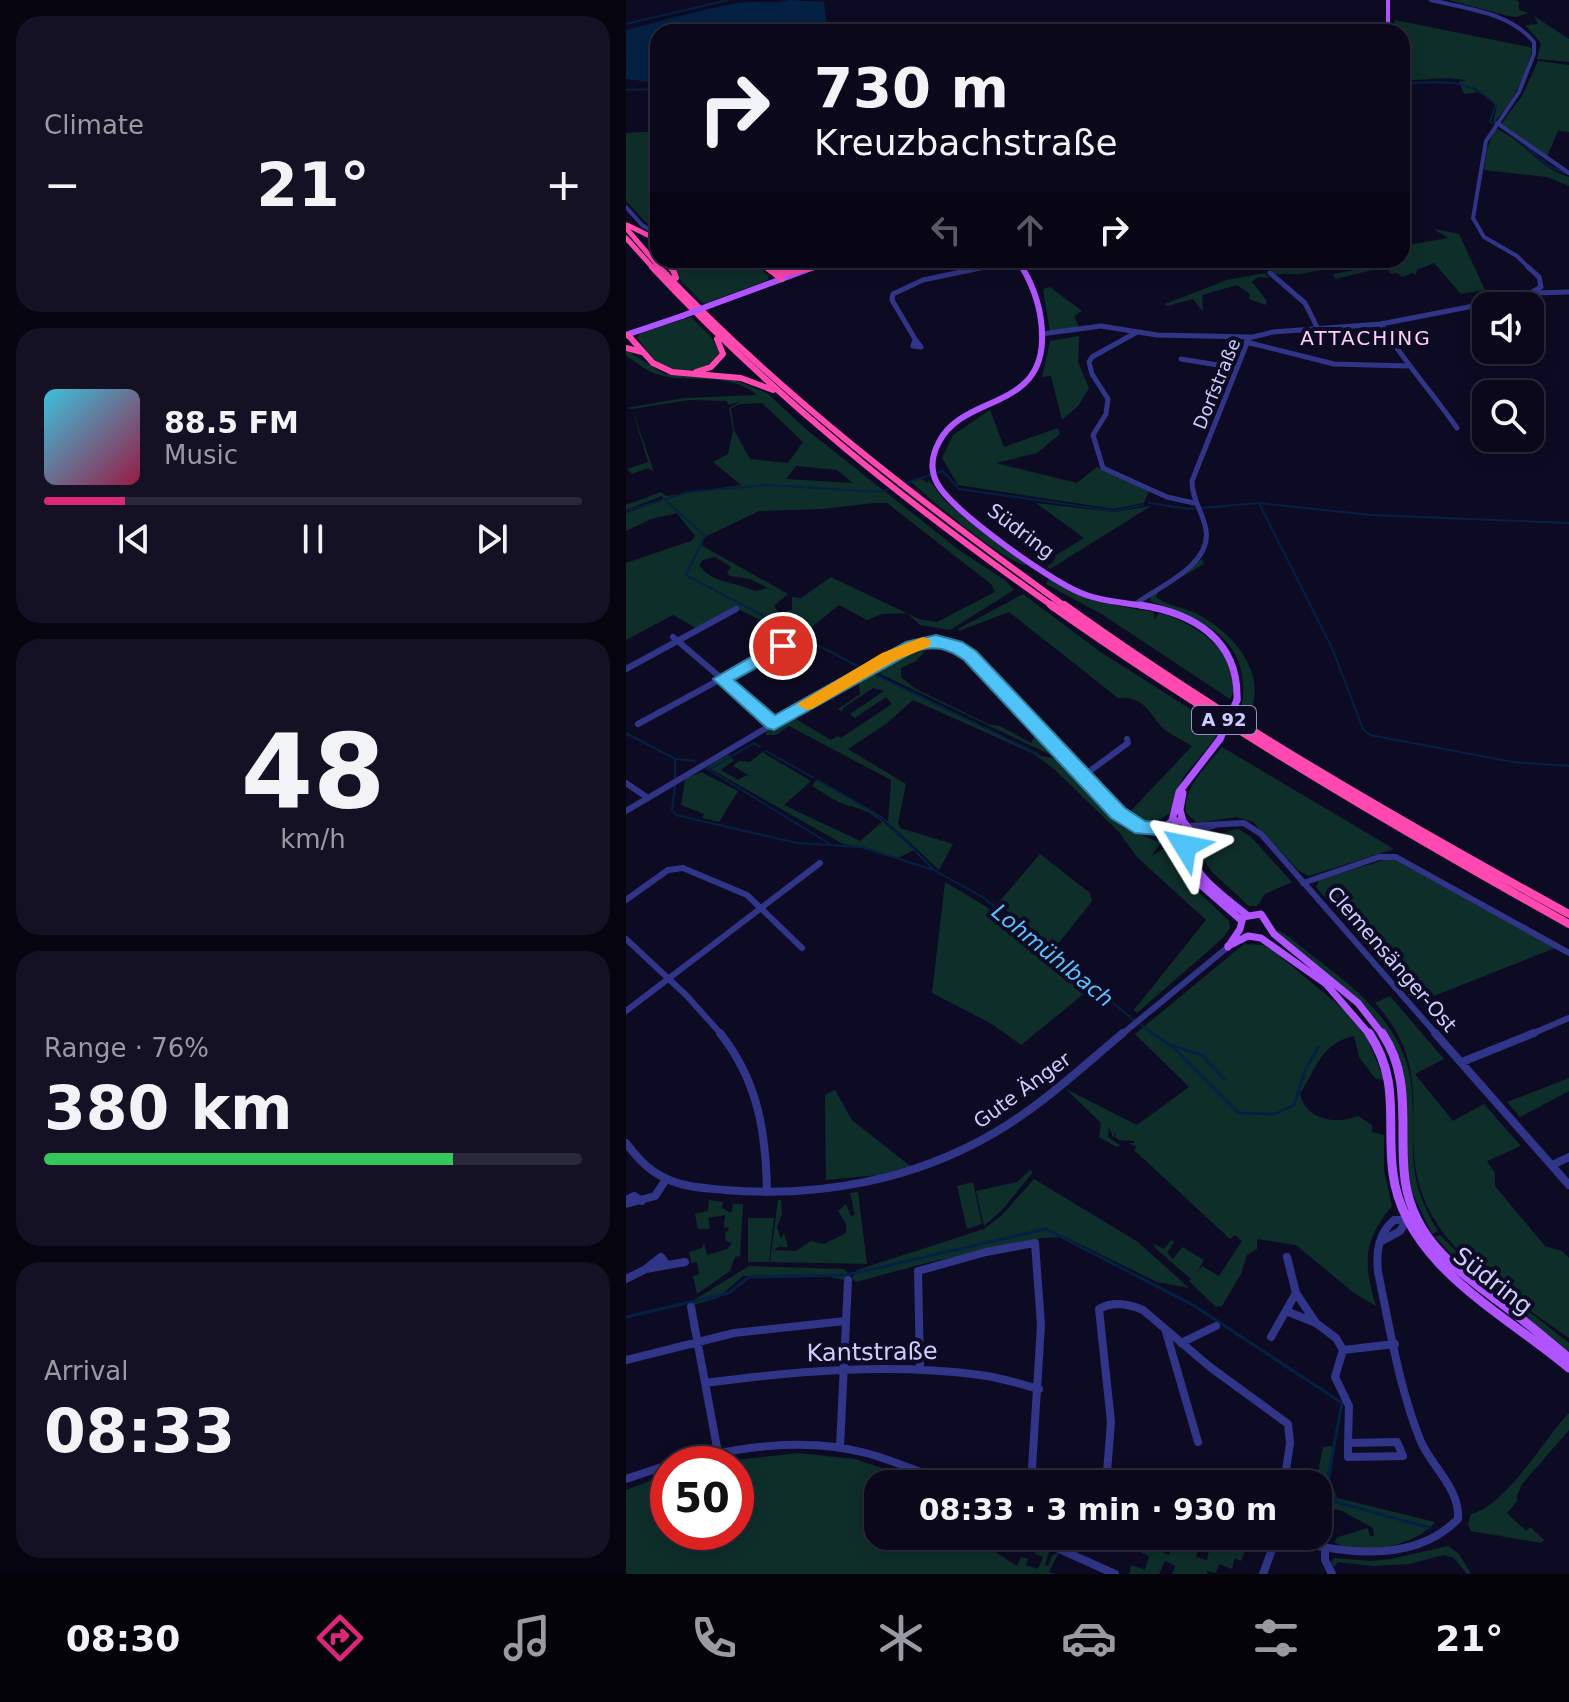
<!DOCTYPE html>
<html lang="en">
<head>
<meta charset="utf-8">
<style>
  body { margin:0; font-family:"DejaVu Sans",sans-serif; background:#131123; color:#f1f3f6; height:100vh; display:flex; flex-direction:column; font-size:30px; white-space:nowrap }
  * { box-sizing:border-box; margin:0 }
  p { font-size:26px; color:#999aa2 }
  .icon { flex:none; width:44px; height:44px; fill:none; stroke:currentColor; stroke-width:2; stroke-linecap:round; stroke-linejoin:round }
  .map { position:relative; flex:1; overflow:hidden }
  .details { display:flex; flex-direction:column; gap:16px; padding:16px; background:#06040e; width:626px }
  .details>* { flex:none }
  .hud { position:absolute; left:24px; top:24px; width:760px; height:244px; border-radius:24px; box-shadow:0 4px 20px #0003,0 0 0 2px #2a2939; background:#0a081a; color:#f1f3f6; overflow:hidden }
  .controls { position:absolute; left:846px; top:292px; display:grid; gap:16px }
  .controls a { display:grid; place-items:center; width:72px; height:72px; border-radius:16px; background:#0a081a; box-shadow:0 4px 20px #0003,0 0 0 2px #2a2939; font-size:40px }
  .speed { position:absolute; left:24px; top:1446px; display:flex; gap:16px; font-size:40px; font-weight:700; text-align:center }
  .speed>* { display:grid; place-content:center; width:104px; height:104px; border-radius:50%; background:#0a081a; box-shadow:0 4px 20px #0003,0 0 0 2px #2a2939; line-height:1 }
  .speed .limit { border:12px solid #d22; background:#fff; color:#111 }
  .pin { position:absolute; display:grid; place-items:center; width:68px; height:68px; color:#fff; margin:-34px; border:4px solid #fff; border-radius:50%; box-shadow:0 2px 8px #0007 }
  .me { position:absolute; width:88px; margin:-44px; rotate:305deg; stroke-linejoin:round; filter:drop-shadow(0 0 6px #0008) }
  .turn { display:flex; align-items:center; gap:28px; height:168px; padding:0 32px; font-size:36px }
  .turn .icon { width:104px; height:104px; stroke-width:2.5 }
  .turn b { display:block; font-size:56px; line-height:68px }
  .lanes { display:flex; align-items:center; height:76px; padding:0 32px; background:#0003; justify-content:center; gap:40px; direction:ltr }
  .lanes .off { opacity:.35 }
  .big { font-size:60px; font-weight:700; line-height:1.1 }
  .details .card { flex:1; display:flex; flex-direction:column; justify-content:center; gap:12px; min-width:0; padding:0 28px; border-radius:24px; background:#131123 }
  .details .dial { align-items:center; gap:0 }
  .dial b { font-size:104px; line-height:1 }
  .song { display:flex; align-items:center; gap:24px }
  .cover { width:96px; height:96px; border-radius:12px; background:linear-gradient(135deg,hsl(190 70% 55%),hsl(340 70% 35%)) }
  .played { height:8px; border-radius:4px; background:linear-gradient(90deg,#db2777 15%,#2a2939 15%) }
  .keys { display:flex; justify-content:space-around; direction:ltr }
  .heat { display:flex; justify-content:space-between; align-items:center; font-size:44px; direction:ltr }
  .charge { height:12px; border-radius:6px; background:linear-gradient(90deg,#34c759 76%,#2a2939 0) }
  .trip { position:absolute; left:238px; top:1470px; width:468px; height:80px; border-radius:24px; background:#0a081a; box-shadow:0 4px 20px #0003,0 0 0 2px #2a2939; font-weight:700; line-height:80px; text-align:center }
  .tabs { display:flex; height:128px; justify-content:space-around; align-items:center; background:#04030a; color:#999aa2 }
  .tabs .icon { width:56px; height:56px }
  .tabs .current { color:#db2777 }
  .tabs b { font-size:36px; color:#f1f3f6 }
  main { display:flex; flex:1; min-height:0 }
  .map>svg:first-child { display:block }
</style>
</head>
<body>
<main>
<section class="details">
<div class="card"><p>Climate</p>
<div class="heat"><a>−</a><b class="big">21°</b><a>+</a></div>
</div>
<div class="card">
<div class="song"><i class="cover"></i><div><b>88.5 FM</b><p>Music</p></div></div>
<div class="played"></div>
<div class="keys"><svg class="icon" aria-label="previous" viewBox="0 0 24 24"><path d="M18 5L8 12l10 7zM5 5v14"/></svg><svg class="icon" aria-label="pause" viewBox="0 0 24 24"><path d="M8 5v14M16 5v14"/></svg><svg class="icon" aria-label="next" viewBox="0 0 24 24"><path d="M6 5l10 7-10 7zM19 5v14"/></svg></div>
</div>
<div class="card dial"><b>48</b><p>km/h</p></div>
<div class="card"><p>Range · 76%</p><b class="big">380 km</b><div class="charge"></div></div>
<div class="card"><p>Arrival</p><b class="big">08:33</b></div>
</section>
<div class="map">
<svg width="943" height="1574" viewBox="0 0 943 1574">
  <rect width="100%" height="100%" fill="#0d0b23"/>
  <path fill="#0e2e2a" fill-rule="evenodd" d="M823,0H890L893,2V10L902,13L891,17L882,16Z
    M908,16L943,39V62L911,59L915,43L899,25L912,24Z
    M769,20L903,47L906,49C899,80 887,100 867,124L871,105L845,85L852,92L838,94L833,82L840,80L821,78L776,81V32H767Z
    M912,61L943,65V132L932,131L920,159L875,124L896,96Z
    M869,128C898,140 913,169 943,177V186L921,177L858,170L861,149Z
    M32,131V231L25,228L0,201V133Z
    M808,229L833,234L859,290L835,294L808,263L791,270L790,275L787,273L776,277L771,273L765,274L759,267L709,279L707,274L754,265V260H776V246L822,238Z
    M50,260H125L142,275V280L78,304L50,276L47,271Z
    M642,260H751L674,274H647Z
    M639,273L643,278L632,277L626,282L641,301L640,305L623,299L624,294L611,285L576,295L577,312L567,299L541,306L539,304L601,280Z
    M424,287L456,311L448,316L453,327L424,332L417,289Z
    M65,317L86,338L93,352C83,374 49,376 32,362C23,355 17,346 11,337L16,332Z
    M453,336L452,362L463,388L453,405L436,420L425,376L416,377L424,341Z
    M0,350L39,374L104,378L141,393L181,430L333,550L380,581L388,590L324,630L294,625L281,613L256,614L241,620L213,605L174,637H168L108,607L70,628L47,615L0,640V563L65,541L69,536L51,513L25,519L0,531V513L37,500L36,496L0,510V505L35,492L40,496L115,485L87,462L102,454L107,430L103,408L115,401L103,405L100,401L63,400L6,409L28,472L22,468L6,474L1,469L22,462L6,409L0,408L59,398L131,395C100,369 62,386 27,373C18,369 9,361 0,356ZM136,403L177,442L162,463L124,459L108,430L105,408L114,404ZM170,466L211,470L227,483L160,479ZM249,503H261L365,584L369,592L311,622L293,619L205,577L175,598L166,597V610L153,613L148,606L162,594L75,545L77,538L133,511L195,509ZM89,557L105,567L101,573L104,576L124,579L142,588L129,591C111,582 86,584 73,565L77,560Z
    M364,410L378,447L432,428L434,434L411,453L370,463L451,483L471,467L523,491L518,503L488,509L332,485L316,458L327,435Z
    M294,478L302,483V479L320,502L403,565C383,568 302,497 284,481Z
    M410,503L488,512L525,506L424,569L421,567L428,561L430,555L458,538Z
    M576,559L578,564L532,591L530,597C541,606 558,607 571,614C606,632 640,670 625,711L615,710C628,640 580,621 524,601L525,593Z
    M423,578C456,599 489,606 527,612L529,619L533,613C565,620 627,660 604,699L477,615L420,584Z
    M397,594L473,651L594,728L588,740L558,776L544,813L528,823L503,813L566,746C557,740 540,733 533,724C522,709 515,696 492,698L383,612L333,631L332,629Z
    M301,649L290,661L275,668V677L290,689L362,724L374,726L405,743L409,736L429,757L250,672L269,658Z
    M243,672L415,756L431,759L496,827L535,843L525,856L542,846L561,881L603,921L604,928L597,938L511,1013L508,1010L580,920L511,857L493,832L428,769L408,754L287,700L260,724L222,749L280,784L272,823L274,828L327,844L313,870L262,822L265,780L163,726L150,735H140L141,731L168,718L205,740L212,736L215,738L266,704L260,697L229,718L224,714L258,691L247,688L217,708L216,712L212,709L234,694L232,678Z
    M596,747L768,849L683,876L673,871L627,822L610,817L571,823L560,813C556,789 582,764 596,747Z
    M136,752L185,781L158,805L234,841L256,822C245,812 235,809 221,805C209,802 197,792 186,786L190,780L247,812L288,850L272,858L238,847L217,844L81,767L102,755L108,760L95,770L112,780L121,775L127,778L107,766L113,761L124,762Z
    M75,772L112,791L93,822L76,818L78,814L55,805L59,779Z
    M612,829L624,836L666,882L639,894L631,906H623L586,872L568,846L575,838Z
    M414,854L464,893L466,901L428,949L372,903Z
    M758,860H770L929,948L790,1003L690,887L693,880Z
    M319,882L359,906L460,992L395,1045L366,1024L306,993Z
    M652,930C667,939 681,952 696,963C736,994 778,1029 785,1083C792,1148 775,1168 812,1231L806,1234L784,1188L779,1166L780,1109L759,1032L737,1003L655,937L650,933Z
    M618,944L640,945L720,1011L741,1037L758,1080L749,1078L733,1057L728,1036C695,1043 690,1069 674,1094C680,1120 710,1125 732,1116L746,1125V1132L758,1135V1171L766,1206C737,1240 737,1263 750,1306L728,1293L670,1245L631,1239V1249L621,1255L615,1274L596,1306L590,1307L563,1281L565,1279L529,1248L528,1244L538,1249L545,1240L548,1242L541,1253L547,1259L556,1247L578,1260L570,1274L576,1266L593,1276L616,1241L609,1235L604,1239L508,1150L511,1147L502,1143H508V1141L493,1140L489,1137L490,1132L487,1138L483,1126L482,1137L495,1146L491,1147L473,1137L475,1123L440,1089L511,1125L563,1087L509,1034Z
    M764,996L818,1059L789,1074L827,1121L858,1104L895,1146L861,1161L869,1173V1186L919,1246L936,1251L943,1258V1338C895,1304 826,1260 801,1206C767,1133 816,1076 749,1003Z
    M943,1078V1091L894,1117L881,1102Z
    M209,1090L226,1120L284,1166L252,1175L200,1180L199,1095Z
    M404,1170L407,1172L376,1210L358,1226L350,1191L391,1182Z
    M408,1179L512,1242L563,1288L531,1282L439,1237L415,1238L300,1263L230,1282L226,1278L231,1270L358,1229L376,1215Z
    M347,1182L356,1224L341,1229L331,1186Z
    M232,1192L241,1264L144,1262L152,1200H155L156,1214L151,1227L155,1239L158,1233L162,1247H152L148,1250L170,1251L185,1241L198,1244L220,1233V1224L212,1211L220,1204L225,1216L229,1215L224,1193Z
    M83,1200L97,1202L96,1208L105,1213L107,1204H117L114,1256L109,1257L104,1271L71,1294L67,1276L73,1274L71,1262L65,1263L63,1252L76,1248L78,1243L81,1255L101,1249L106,1243L100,1241L99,1233L103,1230L102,1227L98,1228L99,1215L82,1218L84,1229H72L69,1214L82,1211Z
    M122,1218H148L143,1262H122Z
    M814,1235L847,1268L943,1343V1352L840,1270L809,1237Z
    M123,1266L218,1269L222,1273L218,1280L193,1275L117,1276L92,1298L66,1305L68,1300Z
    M943,1413V1430L896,1484L890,1498L892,1500L881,1513L900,1531L904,1527L918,1540L915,1543L845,1531L842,1525L845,1514C879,1507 918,1439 943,1413Z
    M709,1446L704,1479L711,1498L809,1522C792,1545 733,1558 708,1542L712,1537L742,1528L744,1536H748L747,1528L716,1511L697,1506L692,1472L697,1447Z
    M172,1453L229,1459L291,1480L289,1484H252V1536H345L391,1566L395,1557L402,1559L400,1565L412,1569L417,1557L409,1554L410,1543L424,1549L419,1565L422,1566L426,1556L433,1552L423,1572L428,1574H0V1490L42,1474V1532H110V1464H75Z
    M508,1536L528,1539L530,1536H541L536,1552L543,1555L546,1548L557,1551L561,1536H569L566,1550L571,1552L570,1557L581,1560L585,1540L576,1536H588L587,1546L605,1552L608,1540L603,1536H614L611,1548H620L615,1561L609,1558L606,1569L593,1564L590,1573L581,1571V1574H546L549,1566L539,1561L533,1574H503L505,1565L519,1570L523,1556L504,1548L511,1538Z
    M822,1546L833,1554L845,1574H841L828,1558L818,1555L783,1564L747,1566L712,1562L708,1567L705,1562L708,1558L745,1561L765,1559Z"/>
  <path fill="#042144" d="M163,0L198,2L202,32H147L142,29L139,32H32V83L0,79V30C37,21 75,9 113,3C131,0 145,5 163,0Z"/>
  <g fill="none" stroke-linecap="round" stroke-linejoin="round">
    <path stroke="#042144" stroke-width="2" d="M0,24L102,0
      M776,83C815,83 839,75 870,105L864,122L870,125
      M0,90L32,89
      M895,142L923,166L942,174
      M310,473L317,471L333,489L488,511L517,505
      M39,500L79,536L60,575L235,668
      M523,503L564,509L633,503L745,515L943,523
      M633,503L706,648L737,729L744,735L887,762L943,766
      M0,511L63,492L140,485L254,492L304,475
      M244,672L412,754
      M0,733L49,759V778
      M140,751L188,778
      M51,759L70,761
      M80,768L204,844
      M84,769L128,743L134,747
      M192,780L257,818L307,869
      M49,784L46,810L50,815L171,843L235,847L308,870L358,898L509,1021
      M514,1024L529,1035"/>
    <path stroke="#042144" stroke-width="3" d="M526,1033L547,1047L613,1113L649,1114L668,1105L679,1071L692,1047
      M545,1045L576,1055L598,1079
      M0,1317L103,1293L123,1277L221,1275L420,1229L567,1305L716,1403L701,1483L710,1502L804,1528"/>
    <path stroke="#313588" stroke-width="4" d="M805,0C841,9 883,12 908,42V54L893,92L860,141L847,218L858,237L891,256L904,269
      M871,123L943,173
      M0,207L16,225L32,235
      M350,269L390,260"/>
    <path stroke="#313588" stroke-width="5" d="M644,273L679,303L692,329
      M908,293L943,292
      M755,324C778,362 806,392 831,428
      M511,332L466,357L463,362L466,374L482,399L480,414L467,435L477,468L541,497L568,503
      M415,334L475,326L531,335L624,337
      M289,339L295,347L287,346Z
      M289,339L266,300L267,294L297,280L359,267
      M620,342L708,364L782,366
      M555,359L610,368
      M508,605C531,587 586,566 580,530C577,512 566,500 566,481L623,338L647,332L755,324L899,296L915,287L913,277L902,267"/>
    <path stroke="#313588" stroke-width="6" d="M47,637L148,723
      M0,669L110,609
      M12,724L163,642
      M457,776L502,743L501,739
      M0,783L22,798
      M0,811L250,663C282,646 312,633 344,656L476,797L501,821L516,828
      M562,826L618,823L635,834L811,1035
      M563,834L590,825
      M677,883L753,857H770L943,953
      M0,900L42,870L57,868L121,895L176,948
      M0,939L60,995L96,1035
      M0,1011L194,863
      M495,1035L602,947
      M903,1035L943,1018"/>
    <path stroke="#313588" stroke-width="8" d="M94,1033C132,1081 140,1132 141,1192
      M809,1033L943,1185
      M836,1062L908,1033
      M0,1143C10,1156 20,1168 35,1176C54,1187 78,1188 99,1190C192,1198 288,1180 368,1133C415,1106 456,1067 497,1033
      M926,1165L943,1157
      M0,1200L8,1196L16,1201
      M0,1204L29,1196L39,1181
      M754,1242L774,1231L781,1220
      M21,1268L35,1257L41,1265
      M0,1279L20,1269L59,1262
      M670,1293L690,1323L710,1338L717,1350L769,1344
      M65,1307L92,1453
      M660,1311L690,1323
      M540,1332L572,1442
      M645,1337L670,1293L661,1257
      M555,1343L590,1326
      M717,1350L709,1377L723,1406L722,1443
      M0,1360L108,1333L219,1321
      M294,1369L292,1271L360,1252L409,1243L415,1325L405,1484
      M79,1383C169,1371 263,1363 354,1375C373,1377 394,1384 413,1389
      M771,1442L777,1456L722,1457V1443Z
      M214,1447L222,1280
      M44,1464C108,1448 175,1436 240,1453C269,1461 298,1474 327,1484
      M0,1479L42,1465
      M480,1484L485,1422L473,1309C487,1301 503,1304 517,1310L584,1367L662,1424L664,1443L658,1484
      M404,1536L489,1574
      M647,1536C707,1551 784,1568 832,1519C834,1489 807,1468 795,1442C773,1388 764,1329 752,1272C750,1252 752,1234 768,1220H782
      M699,1548V1560L706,1574
      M637,1574L651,1536"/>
    <path stroke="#b054ff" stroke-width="4" d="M762,0V32
      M392,260L397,269
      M183,269L206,260"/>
    <path stroke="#b054ff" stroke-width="6" d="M396,267C409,289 417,316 416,342C413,410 337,395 313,442C306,455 304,470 311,483C325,510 424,581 455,593C477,602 502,603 526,607
      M85,305L188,267
      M0,335L56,316"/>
    <path stroke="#b054ff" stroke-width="7" d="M514,605C568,613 613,640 611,700
      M557,793L554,810L557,821
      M546,821H557L564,830L558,839L547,840
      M516,828L539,834L547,840L557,865L568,879L615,920
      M538,828L546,821L553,792L594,739
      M558,839C565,875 594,893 621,915
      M602,946L622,936L635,938L700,984L744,1035
      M602,947L614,929L617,917L635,914L648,934L732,1003L757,1035"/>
    <path stroke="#b054ff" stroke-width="9" d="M743,1033C775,1082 760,1121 767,1174C779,1265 879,1314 943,1368
      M756,1033C785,1076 774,1121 778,1170C782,1235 828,1268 876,1304C899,1321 921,1340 943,1358"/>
    <path stroke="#ff48b0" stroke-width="5" d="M1,225L32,240
      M0,228L35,269
      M0,238L28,269
      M132,260L143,269
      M45,269L48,260
      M181,269L188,267"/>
    <path stroke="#ff48b0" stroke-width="6" d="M26,267C146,396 284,506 428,607
      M33,267C155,396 296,503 440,607
      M46,267L50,278
      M140,267L156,279
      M146,271L161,273L188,267
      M2,335L27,363L46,372L115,378L147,390
      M0,348L16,352
      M70,372L85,367L97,354L91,339"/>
    <path stroke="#ff48b0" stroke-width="8" d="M425,605C591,722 766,825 943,924
      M438,605C598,720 770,819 943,914"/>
    <path stroke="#b054ff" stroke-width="6" d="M56,316L85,305"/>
    <path stroke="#b054ff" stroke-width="7" d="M594,739L611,700"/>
  </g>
  <path fill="#4fc3f7" stroke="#337fa1" stroke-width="2" d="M310,635L336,642L350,651L499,808L519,821L545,823L550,833L565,834L568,846L565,851H552L550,847L534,842L531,835L509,833L485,818L338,660C321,648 311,646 291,650L148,730L141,728L87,679L151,642H163L165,646L163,650L108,680L149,715L280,642Z"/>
  <path fill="#f59e0b" d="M297,637L303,639L305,643L303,647L268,661L186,709L180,710L171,704L256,653Z"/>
  <g text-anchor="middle" stroke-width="8" stroke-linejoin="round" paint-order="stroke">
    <g font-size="18" fill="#cfcdff" stroke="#0d0b23">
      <text transform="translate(591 384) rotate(-68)" y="6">Dorfstraße</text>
    </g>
    <rect fill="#0d0b23" stroke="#9593bd" stroke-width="2" x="566" y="706" width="64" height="28" rx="6"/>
    <g font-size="18" font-weight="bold" fill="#cfcdff">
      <text x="598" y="726">A 92</text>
    </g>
    <g font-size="20" letter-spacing="2" fill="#ffcff2" stroke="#0d0b23">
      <text x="740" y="345">ATTACHING</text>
    </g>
    <g font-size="20" fill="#cfcdff" stroke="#0d0b23">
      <text transform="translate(395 531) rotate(37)" y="7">Südring</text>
      <text transform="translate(766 959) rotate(49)" y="7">Clemensänger-Ost</text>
      <text transform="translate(396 1090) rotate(-36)" y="7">Gute Änger</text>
    </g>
    <g font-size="22" font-style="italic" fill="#5bc2ff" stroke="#0d0b23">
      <text transform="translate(427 955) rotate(39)" y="8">Lohmühlbach</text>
    </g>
    <g font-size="24" fill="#cfcdff" stroke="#0d0b23">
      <text transform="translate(867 1281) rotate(38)" y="8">Südring</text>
      <text transform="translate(246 1352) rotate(-1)" y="8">Kantstraße</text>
    </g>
  </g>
</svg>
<div class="controls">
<a><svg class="icon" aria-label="sound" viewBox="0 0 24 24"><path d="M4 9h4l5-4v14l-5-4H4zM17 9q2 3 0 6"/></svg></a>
<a><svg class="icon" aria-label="search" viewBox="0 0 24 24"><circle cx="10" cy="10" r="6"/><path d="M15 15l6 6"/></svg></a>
</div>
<div class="speed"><div class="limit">50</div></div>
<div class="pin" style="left:157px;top:646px;background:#d93025"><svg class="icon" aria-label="arrive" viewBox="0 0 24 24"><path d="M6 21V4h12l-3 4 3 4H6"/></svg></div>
<svg class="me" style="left:559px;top:846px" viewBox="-20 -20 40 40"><path d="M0-17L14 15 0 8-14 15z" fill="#4fc3f7" stroke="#fff" stroke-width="4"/></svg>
<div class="trip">08:33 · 3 min · 930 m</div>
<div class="hud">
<div class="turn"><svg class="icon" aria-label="right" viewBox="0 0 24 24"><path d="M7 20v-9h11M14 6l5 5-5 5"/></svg><div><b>730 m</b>Kreuzbachstraße</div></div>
<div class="lanes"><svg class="icon off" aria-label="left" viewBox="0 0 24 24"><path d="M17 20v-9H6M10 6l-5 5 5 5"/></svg><svg class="icon off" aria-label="ahead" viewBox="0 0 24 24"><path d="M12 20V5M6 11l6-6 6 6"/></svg><svg class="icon" aria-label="right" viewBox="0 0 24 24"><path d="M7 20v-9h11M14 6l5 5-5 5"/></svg></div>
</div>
</div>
</main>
<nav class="tabs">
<b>08:30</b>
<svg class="icon current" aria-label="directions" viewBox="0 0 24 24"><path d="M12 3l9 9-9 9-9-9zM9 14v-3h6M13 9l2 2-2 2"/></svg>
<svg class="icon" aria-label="music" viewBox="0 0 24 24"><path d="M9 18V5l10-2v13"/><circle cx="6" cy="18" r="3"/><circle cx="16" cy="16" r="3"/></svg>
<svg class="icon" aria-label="phone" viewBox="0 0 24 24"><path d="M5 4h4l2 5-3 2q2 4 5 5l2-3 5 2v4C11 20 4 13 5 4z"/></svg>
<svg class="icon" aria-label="climate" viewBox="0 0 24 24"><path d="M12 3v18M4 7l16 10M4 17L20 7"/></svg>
<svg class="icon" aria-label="car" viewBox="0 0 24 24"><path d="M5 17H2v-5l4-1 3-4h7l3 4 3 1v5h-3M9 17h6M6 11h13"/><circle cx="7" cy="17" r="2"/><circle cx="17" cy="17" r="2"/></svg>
<svg class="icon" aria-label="filters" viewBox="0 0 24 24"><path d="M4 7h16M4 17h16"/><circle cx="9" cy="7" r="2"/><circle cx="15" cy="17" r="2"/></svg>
<b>21°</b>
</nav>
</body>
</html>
